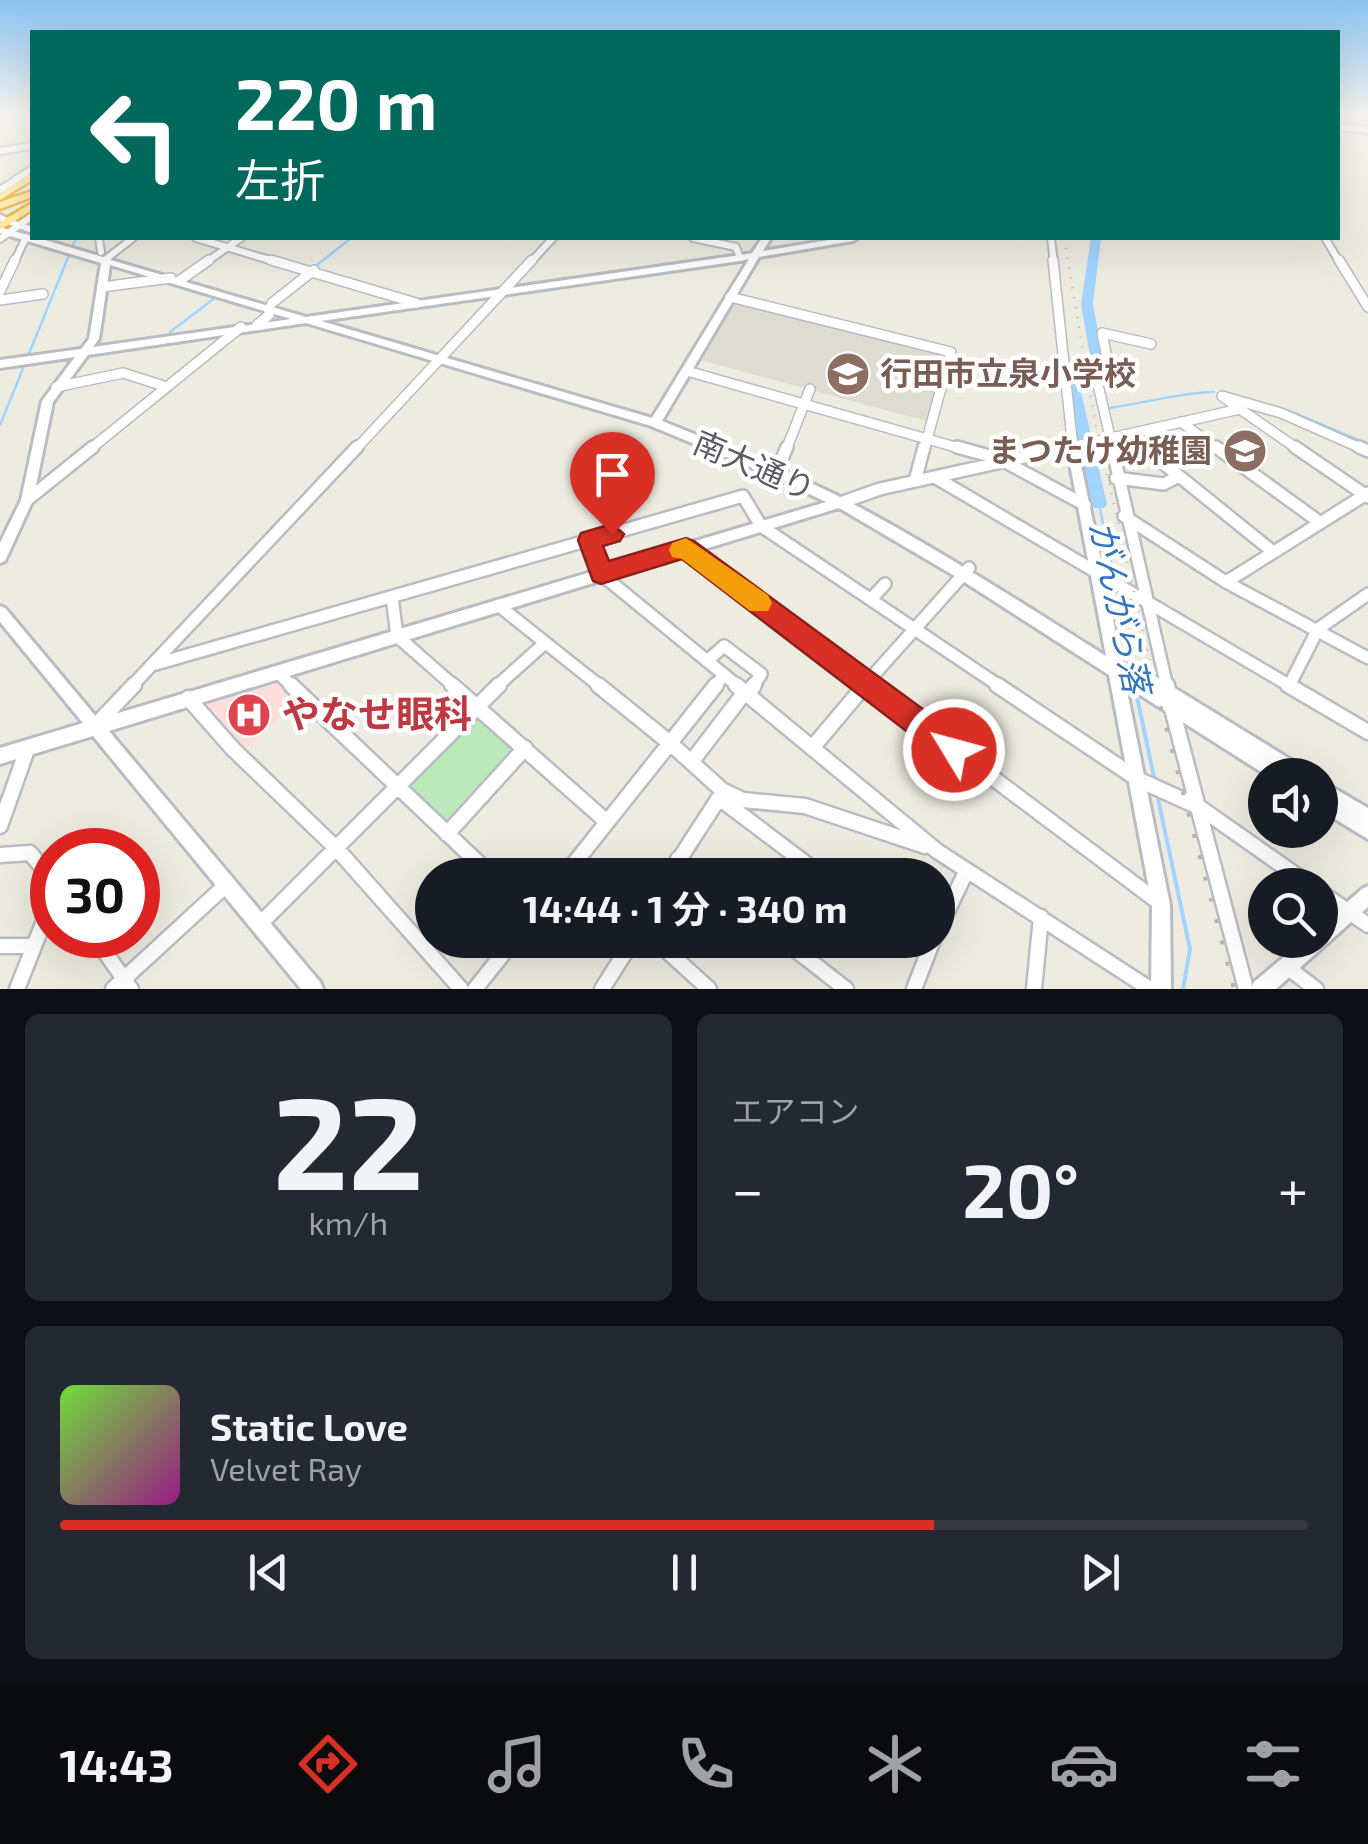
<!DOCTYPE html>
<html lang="ja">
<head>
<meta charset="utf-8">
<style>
  body { margin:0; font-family:"Exo 2","Noto Sans JP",sans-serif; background:#242831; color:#f1f3f6; height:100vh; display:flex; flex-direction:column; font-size:38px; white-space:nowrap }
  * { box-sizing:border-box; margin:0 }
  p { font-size:32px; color:#9ea1a6 }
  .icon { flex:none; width:55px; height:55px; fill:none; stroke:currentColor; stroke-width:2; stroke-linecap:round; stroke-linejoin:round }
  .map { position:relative; height:989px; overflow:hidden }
  .side { display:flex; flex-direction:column; gap:25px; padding:25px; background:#0d0f14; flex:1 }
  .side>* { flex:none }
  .top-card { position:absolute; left:30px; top:30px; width:1310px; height:210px; border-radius:0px; box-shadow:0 10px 40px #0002; background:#00695c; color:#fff; overflow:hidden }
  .controls { position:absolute; left:1248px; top:758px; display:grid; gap:20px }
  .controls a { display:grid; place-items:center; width:90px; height:90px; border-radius:50%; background:#171b24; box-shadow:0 10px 40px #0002; font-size:50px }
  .speed { position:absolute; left:30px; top:828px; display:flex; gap:20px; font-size:50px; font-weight:700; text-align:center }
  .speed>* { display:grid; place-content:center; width:130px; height:130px; border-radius:50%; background:#171b24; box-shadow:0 10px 40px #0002; line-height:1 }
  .speed .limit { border:15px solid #d22; background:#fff; color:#111 }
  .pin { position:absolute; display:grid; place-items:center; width:85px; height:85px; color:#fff; margin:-102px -42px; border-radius:50% 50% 50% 0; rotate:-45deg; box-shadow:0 0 10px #0007 }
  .pin .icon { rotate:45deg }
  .me { position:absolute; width:110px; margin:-55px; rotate:307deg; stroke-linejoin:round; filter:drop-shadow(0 0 8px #0008) }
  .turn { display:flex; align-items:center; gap:35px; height:210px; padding:0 40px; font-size:45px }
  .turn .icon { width:130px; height:130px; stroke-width:2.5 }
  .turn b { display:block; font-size:70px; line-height:85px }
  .big { font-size:75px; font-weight:700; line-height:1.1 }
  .side .tile { flex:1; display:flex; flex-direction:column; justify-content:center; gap:15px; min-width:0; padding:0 35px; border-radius:15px; background:#242831 }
  .side .dial { align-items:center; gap:0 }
  .dial b { font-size:130px; line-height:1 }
  .song { display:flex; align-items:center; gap:30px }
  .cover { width:120px; height:120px; border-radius:15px; background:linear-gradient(135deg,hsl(100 70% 55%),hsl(310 70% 35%)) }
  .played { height:10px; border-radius:5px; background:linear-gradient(90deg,#d93025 70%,#363941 70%) }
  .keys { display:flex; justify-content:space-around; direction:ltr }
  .heat { display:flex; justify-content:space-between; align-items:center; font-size:55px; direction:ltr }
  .side .tiles { flex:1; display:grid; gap:25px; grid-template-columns:1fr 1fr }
  .tile:last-child { grid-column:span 2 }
  .trip { position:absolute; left:415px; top:858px; width:540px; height:100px; border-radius:50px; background:#171b24; box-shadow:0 10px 40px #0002; font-weight:700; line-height:100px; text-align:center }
  .tab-bar { display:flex; height:160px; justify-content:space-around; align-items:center; background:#090b0e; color:#9ea1a6 }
  .tab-bar .icon { width:70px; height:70px }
  .tab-bar .current { color:#d93025 }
  .tab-bar b { font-size:45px; color:#f1f3f6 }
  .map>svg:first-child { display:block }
</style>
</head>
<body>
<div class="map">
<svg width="1368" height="989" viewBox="0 0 1368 989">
  <rect width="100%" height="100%" fill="#eeece1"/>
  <path fill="#dedbd0" d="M732,302L947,353L926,421L700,360Z"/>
  <path fill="#fededb" d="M281,681L299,697L247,749L205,704Z"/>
  <path fill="#bbe9bb" d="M475,713L518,751L448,828L404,785Z"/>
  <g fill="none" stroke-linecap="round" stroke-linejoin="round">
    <path stroke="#a1d5ff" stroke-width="2.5" d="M0,155L32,149
      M72,247L76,238
      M316,266L351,238
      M170,332L216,297
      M1221,391L1292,412L1368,444
      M1109,408C1145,403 1178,393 1214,392
      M0,425L69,255
      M1099,504L1114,576
      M1117,588L1130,664"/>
    <path stroke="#a1d5ff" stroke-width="4" d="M1136,692L1155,782
      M1157,794L1190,949L1183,989"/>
    <path fill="#a1d5ff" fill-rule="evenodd" d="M32,208V214L27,213V209Z
      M1091,238H1101L1093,304L1104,364L1080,380L1079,383L1107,504L1104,508H1094L1091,504L1065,383L1069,374L1091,362L1081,304Z"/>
    <defs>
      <path id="minor-far3" d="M1338,127L1368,130
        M0,151L32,146
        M0,190L32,169
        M99,238L101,252
        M196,238L280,263
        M693,238L736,247L740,258
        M1051,238L1054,263
        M1325,238L1340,263
        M0,239L32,216
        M106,259L133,238
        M14,263L26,237
        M205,263L241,238
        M530,263L553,238"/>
      <path id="minor-far2" d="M271,260L416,303
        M1053,260L1073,448
        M1339,260L1368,307
        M179,281L209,260
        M102,287L171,278
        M0,291L15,260
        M730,297L951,352L924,450
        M0,300L43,294
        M272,303L314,270
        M257,325L269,315V308
        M687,371L966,450
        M56,387L123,373L167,387
        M1240,409L1222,396L1281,413L1365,450
        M1181,422L1219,450
        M1128,435L1146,450
        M89,450L241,327
        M355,450L532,260
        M786,450L810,389
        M1058,450L1240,409L1299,450
        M1113,450L1096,376L1109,368L1102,333L1151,344"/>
      <path id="minor-far1" d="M957,447L1000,459L1085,505
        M1112,447L1167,687
        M1143,447L1272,551
        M1216,447L1318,521
        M1295,447L1368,497
        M1359,447L1368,451
        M776,473L787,447
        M1116,478L1164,484L1179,476
        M938,479L1292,687
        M915,481L924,447
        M27,500L93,447
        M840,503L880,489L1069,447
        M1124,516L1226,582L1368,658
        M590,540L601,574L739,687
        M686,548L872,687
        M1226,582L1368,493
        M392,597L397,636L455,687
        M871,599L885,584
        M498,605L601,687
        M707,661L724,646L761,674L753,687
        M156,664L743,496L761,526L1001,687
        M277,672L293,687
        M1289,686L1318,629L1368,594
        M131,687L357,447
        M496,687L545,643
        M714,687L724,675
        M863,687L969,568"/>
      <path id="minor" d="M291,685L491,875
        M452,685L607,822
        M716,685L670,743L722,790L743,800L805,806L925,846
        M736,685L937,851L1150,989
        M869,685L1161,904
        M997,685L1139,780L1199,807L1310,885
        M1167,685L1168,691
        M1288,685L1368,732
        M748,695L754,685
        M188,698L233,749L337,849L461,989
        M1171,705L1246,989
        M96,725L134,685
        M812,748L865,685
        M692,761L745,692
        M0,826L28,747
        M447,834L525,748
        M0,855L30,853L52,879
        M678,859L699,875
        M565,875L670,743L598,685
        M669,875L719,798L821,875
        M1320,892L1368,925
        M259,925L499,685
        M938,930L966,872
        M93,935L131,989
        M655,940L709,989
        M783,940L846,989
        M909,940L926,953
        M0,946H34
        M1287,967L1316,989
        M17,989L52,901
        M113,989L226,885
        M475,989L514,940
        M602,989L633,940
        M914,989L933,940
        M1034,989L1041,917"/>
      <path id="tertiary" d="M0,215L32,227V233L0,221Z
        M0,227L103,257H109L111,260L306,317L740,255L752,253L762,238H771L763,251L841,238H857L853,241L759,257L662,421C723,446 785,469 844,499C934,546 1020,602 1106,656L1067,448L1073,444L1077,445L1123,667L1125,668L1127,665L1132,663L1137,665L1306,769L1308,775H1266L1126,686L1170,905L1171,989H1151L1152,905L1109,675L958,578L839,508L109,731L320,982L323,989H301L93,736L0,764V748L83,723L0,622V606L5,608L98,719L826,502L772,476L651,426L306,323L88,355L53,402L33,500L5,561L0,563V543L21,500L42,401L75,357L0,368V360L81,349L89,339L101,263L0,233ZM749,259L652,418L321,321L740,261ZM110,265L291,319L93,347L99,339Z
        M1320,780L1368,808V839L1320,810Z
        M1368,886V907L1276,989H1251L1254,982L1304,940H1320V926L1362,889Z"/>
      <path id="trunk" d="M32,173V180L0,200V193Z
        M32,191V197L0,209V202Z
        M32,203V210L0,230V222Z"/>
    </defs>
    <use href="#minor-far3" stroke="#b9bcc2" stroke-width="10"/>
    <use href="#minor-far2" stroke="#b9bcc2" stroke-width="12"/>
    <use href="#minor-far1" stroke="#b9bcc2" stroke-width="16"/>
    <use href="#minor" stroke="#b9bcc2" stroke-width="19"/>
    <use href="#tertiary" stroke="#b9bcc2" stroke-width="6"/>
    <use href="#trunk" stroke="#f0a600" stroke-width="5"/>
    <use href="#minor-far3" stroke="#fff" stroke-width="6"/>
    <use href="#minor-far2" stroke="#fff" stroke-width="9"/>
    <use href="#minor-far1" stroke="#fff" stroke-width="11"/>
    <use href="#minor" stroke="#fff" stroke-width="14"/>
    <use href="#tertiary" fill="#fff" fill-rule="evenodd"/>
    <use href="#trunk" fill="#ffe997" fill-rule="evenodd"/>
    <path stroke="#b5b6b7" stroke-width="2.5" stroke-dasharray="1 9" stroke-linecap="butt" d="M1064,238L1096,427L1156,687"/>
    <path stroke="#b5b6b7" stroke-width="4" stroke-dasharray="4 18" stroke-linecap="butt" d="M1155,685L1234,989"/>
  </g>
  <linearGradient id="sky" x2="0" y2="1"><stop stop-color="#8bc1f1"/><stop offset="0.45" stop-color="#f7f6f2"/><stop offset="1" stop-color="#f7f6f2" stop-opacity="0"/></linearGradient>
  <rect width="1368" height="253" fill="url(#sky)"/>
  <path fill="#d93025" stroke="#8d1f18" stroke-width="2.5" d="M612,524L624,534L620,541L603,546L609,561L686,538L694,541L965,740L969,750L965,760L954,764L944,760L682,559L601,584L593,581L578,540L581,533Z"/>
  <path fill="#f59e0b" d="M686,538L768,595L772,603L768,611H750L682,559L672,557L669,550L672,543Z"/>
  <defs>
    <symbol id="school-disc" viewBox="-11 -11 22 22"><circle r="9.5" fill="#8d6e63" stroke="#fff"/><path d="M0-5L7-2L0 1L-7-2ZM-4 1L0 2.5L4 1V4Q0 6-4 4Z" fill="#fff"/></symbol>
    <symbol id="hospital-disc" viewBox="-11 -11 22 22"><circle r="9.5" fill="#e0444e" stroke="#fff"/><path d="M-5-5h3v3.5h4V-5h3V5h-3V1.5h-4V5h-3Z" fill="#fff"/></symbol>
  </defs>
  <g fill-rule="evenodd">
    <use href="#school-disc" x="823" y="349" width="50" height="50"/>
    <use href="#school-disc" x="1220" y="426" width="50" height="50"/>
    <use href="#hospital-disc" x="224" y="690" width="50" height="50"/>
  </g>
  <g text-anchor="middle" stroke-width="9" stroke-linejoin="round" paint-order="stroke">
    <g font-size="32" font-weight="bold" fill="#785e54" stroke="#fff" text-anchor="start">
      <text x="880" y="385">行田市立泉小学校</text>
      <text x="1212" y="462" text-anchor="end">まつたけ幼稚園</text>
    </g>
    <g font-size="32" fill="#5a5e64" stroke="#fff">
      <text transform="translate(754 466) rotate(23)" y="11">南大通り</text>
    </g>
    <g font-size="35" font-style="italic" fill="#3475bb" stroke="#fff">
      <text transform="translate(1119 607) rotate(78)" y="12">がんがら落</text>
    </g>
    <g font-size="38" font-weight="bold" fill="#be3a42" stroke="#fff" text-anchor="start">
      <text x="282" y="728">やなせ眼科</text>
    </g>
  </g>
</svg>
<div class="controls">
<a><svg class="icon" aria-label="sound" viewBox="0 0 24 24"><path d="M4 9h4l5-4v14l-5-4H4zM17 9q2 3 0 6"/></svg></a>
<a><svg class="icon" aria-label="search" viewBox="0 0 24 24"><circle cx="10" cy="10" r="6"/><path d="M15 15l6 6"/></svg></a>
</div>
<div class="speed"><div class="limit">30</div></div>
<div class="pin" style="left:612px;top:534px;background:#d93025"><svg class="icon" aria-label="arrive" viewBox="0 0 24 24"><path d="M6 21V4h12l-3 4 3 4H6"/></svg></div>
<svg class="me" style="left:954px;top:750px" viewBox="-20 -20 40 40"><circle r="17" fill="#d93025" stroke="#fff" stroke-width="3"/><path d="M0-11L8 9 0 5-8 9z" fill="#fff"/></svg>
<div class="trip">14:44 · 1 分 · 340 m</div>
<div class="top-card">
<div class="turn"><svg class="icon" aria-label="left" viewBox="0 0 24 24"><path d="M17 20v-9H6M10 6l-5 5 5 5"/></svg><div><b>220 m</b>左折</div></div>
</div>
</div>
<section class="side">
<div class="tiles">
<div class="tile dial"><b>22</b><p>km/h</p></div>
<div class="tile"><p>エアコン</p>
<div class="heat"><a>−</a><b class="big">20°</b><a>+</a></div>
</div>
<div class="tile">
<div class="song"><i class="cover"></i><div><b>Static Love</b><p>Velvet Ray</p></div></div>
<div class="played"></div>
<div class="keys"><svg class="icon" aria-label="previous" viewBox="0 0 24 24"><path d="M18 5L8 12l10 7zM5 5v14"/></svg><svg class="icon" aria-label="pause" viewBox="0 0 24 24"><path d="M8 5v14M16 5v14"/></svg><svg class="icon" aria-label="next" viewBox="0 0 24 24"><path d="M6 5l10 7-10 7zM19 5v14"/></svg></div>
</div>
</div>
</section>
<nav class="tab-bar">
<b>14:43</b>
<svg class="icon current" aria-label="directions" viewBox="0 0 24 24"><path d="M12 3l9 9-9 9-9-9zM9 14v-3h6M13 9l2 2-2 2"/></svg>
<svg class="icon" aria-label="music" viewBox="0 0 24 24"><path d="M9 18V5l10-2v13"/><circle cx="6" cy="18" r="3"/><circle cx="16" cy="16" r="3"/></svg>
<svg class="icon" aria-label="phone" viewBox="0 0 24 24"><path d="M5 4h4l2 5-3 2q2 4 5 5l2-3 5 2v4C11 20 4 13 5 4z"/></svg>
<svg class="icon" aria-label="climate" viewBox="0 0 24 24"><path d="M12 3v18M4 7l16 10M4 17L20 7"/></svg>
<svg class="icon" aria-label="car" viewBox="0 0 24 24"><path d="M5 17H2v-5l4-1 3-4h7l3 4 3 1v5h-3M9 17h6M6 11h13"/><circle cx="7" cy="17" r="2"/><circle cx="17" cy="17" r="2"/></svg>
<svg class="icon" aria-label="filters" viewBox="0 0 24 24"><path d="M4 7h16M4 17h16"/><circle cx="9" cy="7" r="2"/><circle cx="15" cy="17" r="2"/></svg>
</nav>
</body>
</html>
